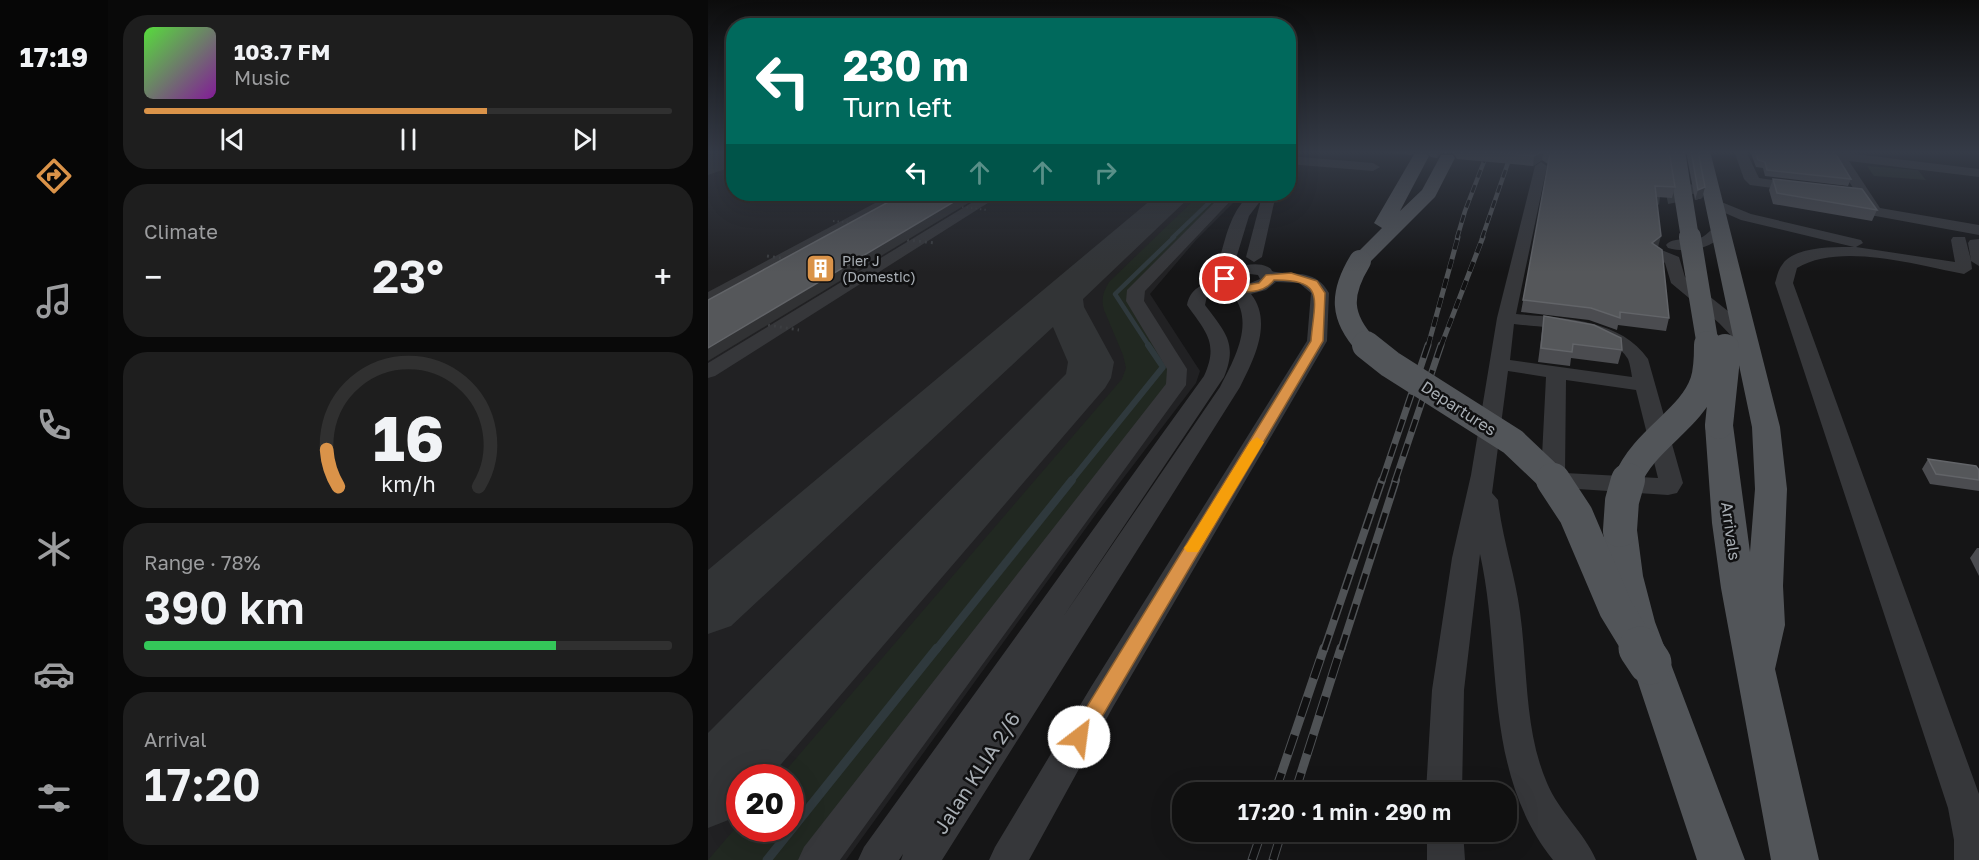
<!DOCTYPE html>
<html lang="en">
<head>
<meta charset="utf-8">
<style>
  body { margin:0; font-family:"Golos Text",sans-serif; background:#1e1e1e; color:#f1f3f6; height:100vh; display:flex; flex-direction:column; font-size:22px; white-space:nowrap }
  * { box-sizing:border-box; margin:0 }
  p { font-size:20px; color:#9c9d9f }
  .icon { flex:none; width:33px; height:33px; fill:none; stroke:currentColor; stroke-width:2; stroke-linecap:round; stroke-linejoin:round }
  .map { position:relative; flex:1; overflow:hidden }
  .sheet { display:flex; flex-direction:column; gap:15px; padding:15px; background:#090909; width:600px }
  .sheet>* { flex:none }
  .guide { position:absolute; left:18px; top:18px; width:570px; height:183px; border-radius:24px; box-shadow:0 6px 24px #0002,0 0 0 2px #303030; background:#00695c; color:#fff; overflow:hidden }
  .speed { position:absolute; left:18px; top:764px; display:flex; gap:12px; font-size:30px; font-weight:700; text-align:center }
  .speed>* { display:grid; place-content:center; width:78px; height:78px; border-radius:50%; background:#101010; box-shadow:0 6px 24px #0002,0 0 0 2px #303030; line-height:1 }
  .speed .limit { border:9px solid #d22; background:#fff; color:#111 }
  .pin { position:absolute; display:grid; place-items:center; width:51px; height:51px; color:#fff; margin:-26px; border:3px solid #fff; border-radius:50%; box-shadow:0 2px 6px #0007 }
  .me { position:absolute; width:66px; margin:-33px; rotate:30deg; stroke-linejoin:round; filter:drop-shadow(0 0 4px #0008) }
  .turn { display:flex; align-items:center; gap:21px; height:126px; padding:0 18px; font-size:27px }
  .turn .icon { width:78px; height:78px; stroke-width:2.5 }
  .turn b { display:block; font-size:42px; line-height:51px }
  .lanes { display:flex; align-items:center; height:57px; padding:0 18px; background:#0003; justify-content:center; gap:30px; direction:ltr }
  .lanes .off { opacity:.35 }
  .big { font-size:45px; font-weight:600; line-height:1.1 }
  .sheet .widget { flex:1; display:flex; flex-direction:column; justify-content:center; gap:9px; min-width:0; padding:0 21px; border-radius:24px; background:#1e1e1e }
  .sheet .dial { align-items:center; gap:0 }
  .dial svg { height:156px; overflow:visible; fill:none; stroke:#303030; stroke-width:7; stroke-linecap:round; text-anchor:middle }
  .dial text { fill:#f1f3f6; stroke:none }
  .song { display:flex; align-items:center; gap:18px }
  .cover { width:72px; height:72px; border-radius:9px; background:linear-gradient(135deg,hsl(110 70% 55%),hsl(290 70% 35%)) }
  .played { height:6px; border-radius:3px; background:linear-gradient(90deg,#da9349 65%,#303030 65%) }
  .keys { display:flex; justify-content:space-around; direction:ltr }
  .heat { display:flex; justify-content:space-between; align-items:center; font-size:33px; direction:ltr }
  .charge { height:9px; border-radius:4px; background:linear-gradient(90deg,#34c759 78%,#303030 0) }
  .trip { position:absolute; left:464px; top:782px; width:345px; height:60px; border-radius:24px; background:#101010; box-shadow:0 6px 24px #0002,0 0 0 2px #303030; font-weight:600; line-height:60px; text-align:center }
  main { display:flex; flex:1; min-height:0 }
  .tabs { display:flex; flex-direction:column; width:108px; justify-content:space-around; align-items:center; background:#060606; color:#9c9d9f }
  .tabs .icon { width:42px; height:42px }
  .tabs .current { color:#da9349 }
  .tabs b { font-size:27px; color:#f1f3f6 }
  .map>svg:first-child { display:block }
</style>
</head>
<body>
<main>
<nav class="tabs">
<b>17:19</b>
<svg class="icon current" aria-label="directions" viewBox="0 0 24 24"><path d="M12 3l9 9-9 9-9-9zM9 14v-3h6M13 9l2 2-2 2"/></svg>
<svg class="icon" aria-label="music" viewBox="0 0 24 24"><path d="M9 18V5l10-2v13"/><circle cx="6" cy="18" r="3"/><circle cx="16" cy="16" r="3"/></svg>
<svg class="icon" aria-label="phone" viewBox="0 0 24 24"><path d="M5 4h4l2 5-3 2q2 4 5 5l2-3 5 2v4C11 20 4 13 5 4z"/></svg>
<svg class="icon" aria-label="climate" viewBox="0 0 24 24"><path d="M12 3v18M4 7l16 10M4 17L20 7"/></svg>
<svg class="icon" aria-label="car" viewBox="0 0 24 24"><path d="M5 17H2v-5l4-1 3-4h7l3 4 3 1v5h-3M9 17h6M6 11h13"/><circle cx="7" cy="17" r="2"/><circle cx="17" cy="17" r="2"/></svg>
<svg class="icon" aria-label="filters" viewBox="0 0 24 24"><path d="M4 7h16M4 17h16"/><circle cx="9" cy="7" r="2"/><circle cx="15" cy="17" r="2"/></svg>
</nav>
<section class="sheet">
<div class="widget">
<div class="song"><i class="cover"></i><div><b>103.7 FM</b><p>Music</p></div></div>
<div class="played"></div>
<div class="keys"><svg class="icon" aria-label="previous" viewBox="0 0 24 24"><path d="M18 5L8 12l10 7zM5 5v14"/></svg><svg class="icon" aria-label="pause" viewBox="0 0 24 24"><path d="M8 5v14M16 5v14"/></svg><svg class="icon" aria-label="next" viewBox="0 0 24 24"><path d="M6 5l10 7-10 7zM19 5v14"/></svg></div>
</div>
<div class="widget"><p>Climate</p>
<div class="heat"><a>−</a><b class="big">23°</b><a>+</a></div>
</div>
<div class="widget dial"><svg viewBox="0 0 100 80">
<path d="M14 69A42 42 0 1 1 86 69"/>
<path d="M14 69A42 42 0 0 1 8 50" stroke="#da9349"/>
<text x="50" y="56" font-size="32" font-weight="700">16</text>
<text x="50" y="72" font-size="11">km/h</text>
</svg></div>
<div class="widget"><p>Range · 78%</p><b class="big">390 km</b><div class="charge"></div></div>
<div class="widget"><p>Arrival</p><b class="big">17:20</b></div>
</section>
<div class="map">
<svg width="1271" height="860" viewBox="0 0 1271 860">
  <rect width="100%" height="100%" fill="#151516"/>
  <path fill="#212123" fill-rule="evenodd" d="M0,151H25L26,194H534L488,240L442,294L492,371L488,383L391,510L138,860H0ZM32,777H82V828H32Z"/>
  <path fill="#212821" d="M1159,166L1210,170L1218,180L1166,176Z
    M492,194H516L422,290L464,378L95,860H0L31,824L32,828H82V777H72L414,379L418,368L415,355L396,310C393,299 395,292 401,282Z"/>
  <g fill="none" stroke-linecap="round" stroke-linejoin="round">
    <path stroke="#2f393d" stroke-width="4" d="M464,238L509,195"/>
    <path stroke="#2f393d" stroke-width="4.5" d="M441,346L407,294L466,237"/>
    <path stroke="#2f393d" stroke-width="6" d="M363,481L455,367L440,345"/>
    <path stroke="#2f393d" stroke-width="8" d="M228,650L364,480"/>
    <path stroke="#2f393d" stroke-width="9" d="M59,860L229,648"/>
    <path fill="#323436" fill-rule="evenodd" d="M12,151H26V166L0,175V156Z
      M450,194H485L375,299L376,307L406,362L403,378L397,388L62,777H32V813L28,817L0,828V733L358,374L360,362L345,327L23,626L0,634V570Z"/>
    <path stroke="#323436" stroke-width="14" stroke-dasharray="14 7" stroke-linecap="butt" d="M917,194L955,198L979,193L981,184"/>
    <path fill="#36373a" fill-rule="evenodd" d="M1026,151H1038L1051,178L1093,184L1100,188L1093,192L1042,185L1036,179Z
      M1131,152L1271,169V177L1141,161L1172,208L1271,225V235L1162,215L1125,156Z
      M580,156L665,163L672,167L665,171L580,164Z
      M833,162L839,166L808,314C853,318 912,318 940,359L975,483L969,493L960,495L840,487L833,476L838,377L800,371L784,493L790,500C794,538 807,574 812,612C820,669 816,730 839,783C851,812 876,832 888,860H845C774,771 795,657 772,554L756,690L754,792H718L724,690L744,558L763,475L789,318L827,166ZM806,324C837,328 902,329 920,359C922,364 923,371 924,377L802,360ZM858,380L928,390L950,478L857,473Z
      M184,194H201L0,304V292Z
      M278,194H294L7,376L0,378V363Z
      M515,194H529L437,291L436,301L479,369L478,385L132,860H90L96,847L458,384L459,369L418,301L419,290Z
      M543,194H568L554,257L546,262L538,257L553,200L541,216L526,265L528,267C538,265 550,262 560,267C566,270 561,271 568,272C590,275 608,270 621,293L619,341L405,707L321,860H281L287,847L383,687L599,341L603,293L591,283L568,282L558,290L543,294C565,322 546,359 532,387L234,860H193L195,854L191,860H150L156,847L496,376C511,343 498,332 479,305C482,289 494,283 509,282L514,272L510,265C517,241 522,210 543,194ZM542,274L550,275L552,279L540,284L526,281L529,277ZM506,292L525,295C547,323 526,360 512,387L355,617L516,377C530,343 517,332 497,305L499,296Z
      M1006,199L1043,214L1153,240L1155,243L1148,247L1247,262L1243,240L1245,237H1257L1263,260L1260,243L1262,240L1271,239V266L1263,261L1264,269L1256,274C1209,265 1132,242 1089,268L1085,283L1271,794V860H1246V840L1240,808L1067,283C1069,277 1070,270 1074,265C1085,246 1127,247 1146,247L1033,220L1001,206L999,203L1001,200Z
      M1012,224L1020,229C1007,248 982,254 960,248L958,245C966,236 981,242 992,238C1000,235 1004,227 1012,224Z
      M951,249L971,257L977,277L1025,315L1046,337L1049,341L1046,345H1032L1011,323L963,283L957,263L943,254Z
      M719,831H755L757,860H719Z"/>
    <path fill="#525559" fill-rule="evenodd" d="M714,151L721,156L692,211L714,190L733,155H745L747,158L727,197L659,265L652,267L645,265L642,261L645,257L674,228L666,223L705,156L707,153Z
      M986,151H1002L1072,427L1079,489L1075,586L1077,625L1067,669L1111,860H1063L1013,588L1004,523L997,425L1001,419L1011,416L1021,419L1025,425L1042,552L1047,489L1044,427Z
      M912,518L924,522L929,530L935,576L947,622L1037,860H989L910,622L900,576L895,530L900,522Z"/>
    <defs>
      <path id="rail-far4" d="M749,238L757,211L780,151
        M774,238L804,151"/>
      <path id="rail-far3" d="M720,346L750,237
        M733,346L775,237"/>
      <path id="rail-far2" d="M674,481L720,345
        M687,481L733,345"/>
      <path id="rail-far1" d="M616,650L674,480
        M633,650L688,480"/>
      <path id="rail" d="M567,792L616,648
        M587,792L633,648
        M544,860L554,831
        M565,860L574,831"/>
    </defs>
    <use href="#rail-far4" stroke="#4f5255" stroke-width="4.5"/>
    <use href="#rail-far3" stroke="#4f5255" stroke-width="5"/>
    <use href="#rail-far2" stroke="#4f5255" stroke-width="7"/>
    <use href="#rail-far1" stroke="#4f5255" stroke-width="8"/>
    <use href="#rail" stroke="#4f5255" stroke-width="9"/>
    <use href="#rail-far4" stroke="#101011" stroke-width="3" stroke-dasharray="8" stroke-linecap="butt"/>
    <use href="#rail-far3" stroke="#101011" stroke-width="4" stroke-dasharray="10" stroke-linecap="butt"/>
    <use href="#rail-far2" stroke="#101011" stroke-width="4.5" stroke-dasharray="13" stroke-linecap="butt"/>
    <use href="#rail-far1" stroke="#101011" stroke-width="5" stroke-dasharray="16" stroke-linecap="butt"/>
    <use href="#rail" stroke="#101011" stroke-width="7" stroke-dasharray="20" stroke-linecap="butt"/>
    <path stroke="#3c3e41" stroke-width="2" stroke-dasharray="1.5 3" stroke-linecap="butt" d="M254,207L279,210
      M125,221L145,223"/>
    <path stroke="#3c3e41" stroke-width="3" stroke-dasharray="2 4" stroke-linecap="butt" d="M199,240L227,243
      M59,256L79,259
      M136,278L166,283
      M60,325L91,330"/>
    <path stroke="#525559" stroke-width="18" d="M968,151L982,238"/>
    <path stroke="#525559" stroke-width="22" d="M982,237L1000,346
      M652,261C632,294 632,317 659,346"/>
    <path stroke="#525559" stroke-width="28" d="M658,345L682,364L805,442L846,481
      M1011,425L1017,368V348
      M919,481C937,438 983,420 996,382C1000,370 1000,357 1000,345"/>
    <path stroke="#525559" stroke-width="34" d="M845,480L868,515L908,609L933,650
      M912,530L914,501L920,480"/>
    <path stroke="#525559" stroke-width="43" d="M932,648L942,663"/>
  </g>
  <path fill="#4b4c50" d="M666,151H706L703,155Z
    M716,151H961L967,187L964,198L949,197L950,247L961,318L958,331L910,325L909,330L881,320L813,312L840,164L834,160L825,166L749,159L745,153H733L729,158L723,157Z
    M978,151H990L997,187L994,198L987,200Z
    M1042,151H1126L1143,179L1140,186L1057,176L1055,168L1048,167Z
    M1065,179L1169,210L1164,221L1065,204L1061,190Z
    M836,316L914,350L910,364L863,358L862,366L830,362Z
    M1220,459L1271,470V491L1222,484L1214,469Z
    M1269,548H1271V576L1262,558Z"/>
  <path fill="#313234" d="M730,151H733L729,158Z
    M834,151H836L834,160L825,166L826,156Z
    M997,187L994,198L987,200L990,190Z
    M259,194H275L0,361V348Z
    M953,236L950,247L944,243Z"/>
  <path fill="#55575a" stroke="#626468" stroke-width="1.5" d="M773,151H834L826,156Z
    M837,151H961L967,187L947,186L953,236L944,243L954,250L961,318L912,312V318L883,308L815,300L842,154Z
    M983,151H990L997,187L990,190Z
    M1047,151H1126L1143,179L1059,170L1057,162L1050,160Z
    M1065,179L1154,189L1169,210L1069,193Z
    M195,194H259L0,348V300Z
    M836,316L886,325L913,338L914,350L865,344L864,352L833,348Z
    M1220,459L1268,466L1271,470V480L1228,474Z"/>
  <linearGradient id="sky" x2="0" y2="1"><stop stop-color="#0c0c0c"/><stop offset="0.56" stop-color="#353b47"/><stop offset="1" stop-color="#353b47" stop-opacity="0"/></linearGradient>
  <rect width="1271" height="272" fill="url(#sky)"/>
  <path fill="#da9349" stroke="#8e602f" stroke-width="1.5" d="M583,273L609,281L617,293L615,341L378,744L371,747L364,744L361,737L364,731L603,341C606,301 619,279 566,280C555,295 533,293 517,288L512,279L521,277L525,283L533,286L551,283L558,275Z"/>
  <path fill="#f59e0b" d="M549,437L556,442L490,552H479L476,548L479,544L542,442Z"/>
  <defs>
    <symbol id="building-square" viewBox="-11 -11 22 22"><rect x="-9" y="-9" width="18" height="18" rx="4" fill="#da9349" stroke="#101011"/><path d="M-4-6H4V6H1V3H-1V6H-4ZM-2.5-4.3h1.7v1.8h-1.7ZM.8-4.3h1.7v1.8H.8ZM-2.5-1h1.7V.8h-1.7ZM.8-1h1.7V.8H.8Z" fill="#fff"/></symbol>
  </defs>
  <g fill-rule="evenodd">
    <use href="#building-square" x="96" y="252" width="33" height="33"/>
  </g>
  <g text-anchor="middle" stroke-width="5" stroke-linejoin="round" paint-order="stroke">
    <g font-size="14" fill="#a8aeb4" stroke="#101011" text-anchor="start">
      <text x="134" y="266">Pier J<tspan x="134" dy="16">(Domestic)</tspan></text>
    </g>
    <g font-size="16" fill="#a8aeb4" stroke="#101011">
      <text transform="translate(751 408) rotate(33)" y="6">Departures</text>
      <text transform="translate(1023 531) rotate(82)" y="6">Arrivals</text>
    </g>
    <g font-size="20" fill="#a8aeb4" stroke="#101011">
      <text transform="translate(269 773) rotate(-57)" y="7">Jalan KLIA 2/6</text>
    </g>
  </g>
</svg>
<div class="speed"><div class="limit">20</div></div>
<div class="pin" style="left:517px;top:279px;background:#d93025"><svg class="icon" aria-label="arrive" viewBox="0 0 24 24"><path d="M6 21V4h12l-3 4 3 4H6"/></svg></div>
<svg class="me" style="left:371px;top:737px" viewBox="-20 -20 40 40"><circle r="19" fill="#fff"/><path d="M0-13L10 11 0 6-10 11z" fill="#da9349"/></svg>
<div class="trip">17:20 · 1 min · 290 m</div>
<div class="guide">
<div class="turn"><svg class="icon" aria-label="left" viewBox="0 0 24 24"><path d="M17 20v-9H6M10 6l-5 5 5 5"/></svg><div><b>230 m</b>Turn left</div></div>
<div class="lanes"><svg class="icon" aria-label="left" viewBox="0 0 24 24"><path d="M17 20v-9H6M10 6l-5 5 5 5"/></svg><svg class="icon off" aria-label="ahead" viewBox="0 0 24 24"><path d="M12 20V5M6 11l6-6 6 6"/></svg><svg class="icon off" aria-label="ahead" viewBox="0 0 24 24"><path d="M12 20V5M6 11l6-6 6 6"/></svg><svg class="icon off" aria-label="right" viewBox="0 0 24 24"><path d="M7 20v-9h11M14 6l5 5-5 5"/></svg></div>
</div>
</div>
</main>
</body>
</html>
